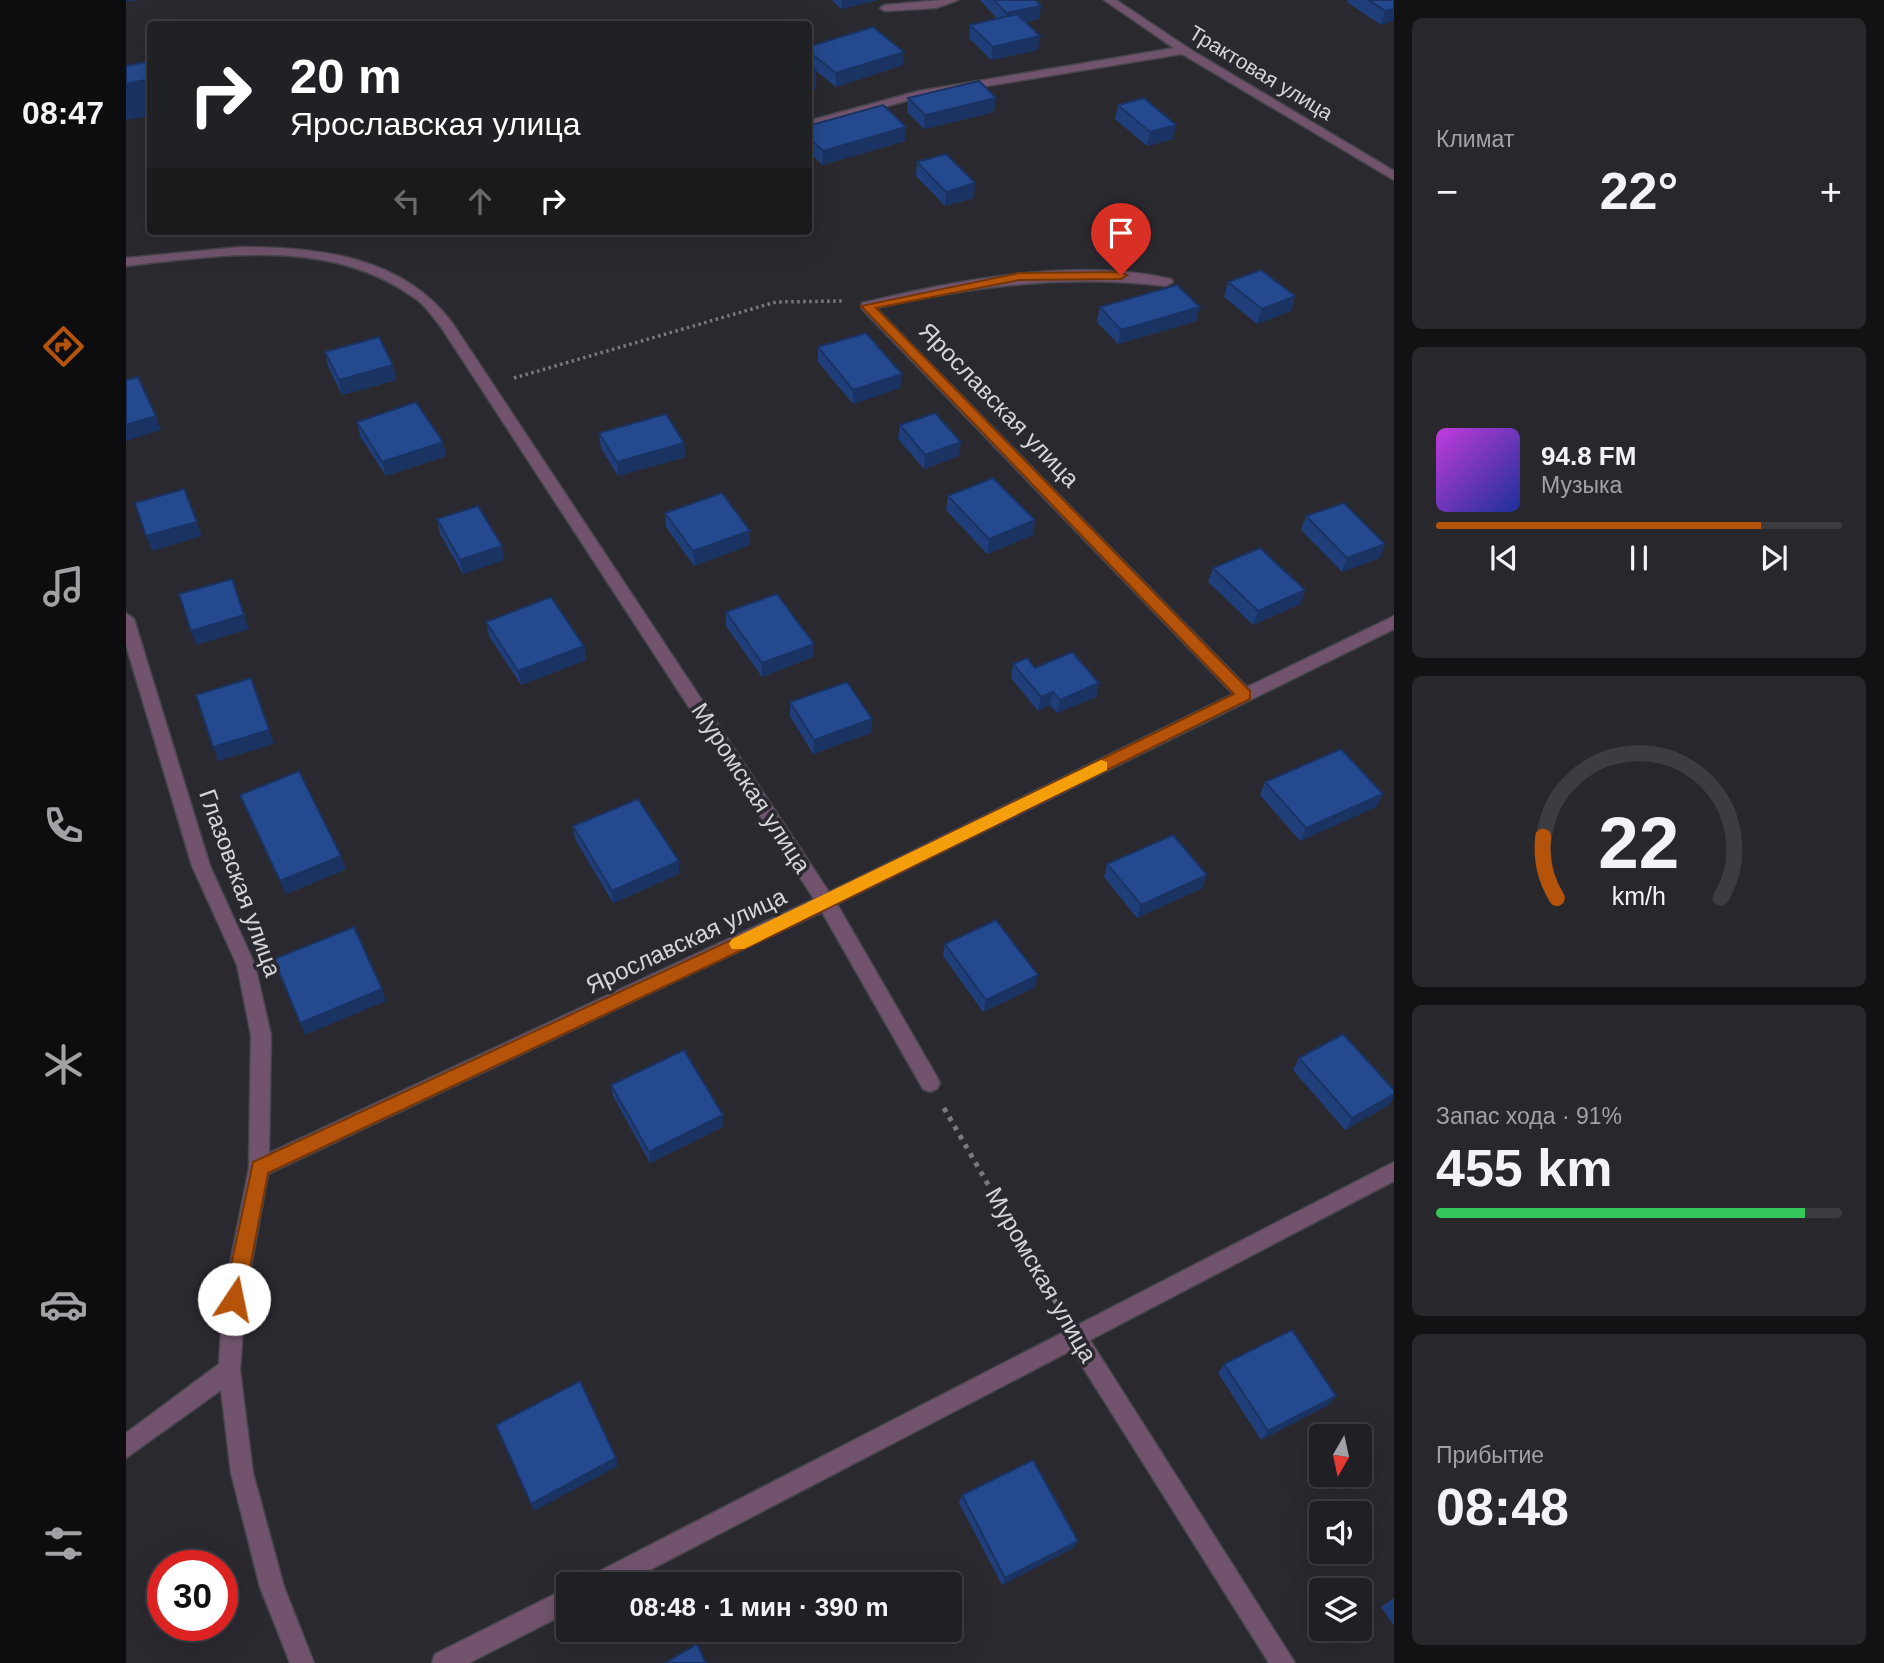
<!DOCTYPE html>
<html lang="ru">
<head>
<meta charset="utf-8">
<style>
  body { margin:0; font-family:Helvetica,sans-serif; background:#28272c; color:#f1f3f6; height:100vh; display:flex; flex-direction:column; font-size:26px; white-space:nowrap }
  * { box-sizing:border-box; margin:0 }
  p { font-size:23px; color:#a2a2a6 }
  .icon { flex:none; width:38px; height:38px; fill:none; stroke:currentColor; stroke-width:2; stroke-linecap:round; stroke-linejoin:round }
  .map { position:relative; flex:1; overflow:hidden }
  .details { display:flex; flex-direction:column; gap:18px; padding:18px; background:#121114; width:490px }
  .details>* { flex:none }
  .top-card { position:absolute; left:21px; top:21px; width:665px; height:214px; border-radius:7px; box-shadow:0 7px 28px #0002,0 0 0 2px #3d3d41; background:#202124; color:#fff; overflow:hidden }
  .needle { width:46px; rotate:189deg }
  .buttons { position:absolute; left:1183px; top:1424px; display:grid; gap:14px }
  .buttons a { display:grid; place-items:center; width:63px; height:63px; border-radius:7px; background:#201f24; box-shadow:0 7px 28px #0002,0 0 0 2px #3d3d41; font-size:35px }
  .speed { position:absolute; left:21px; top:1550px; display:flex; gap:14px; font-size:35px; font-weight:700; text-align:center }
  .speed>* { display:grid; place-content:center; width:91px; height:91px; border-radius:50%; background:#201f24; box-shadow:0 7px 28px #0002,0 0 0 2px #3d3d41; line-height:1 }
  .speed .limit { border:10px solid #d22; background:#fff; color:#111 }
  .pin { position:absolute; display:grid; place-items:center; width:60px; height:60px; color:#fff; margin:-72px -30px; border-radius:50% 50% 50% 0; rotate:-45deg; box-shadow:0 0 7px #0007 }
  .pin .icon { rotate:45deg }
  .me { position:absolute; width:77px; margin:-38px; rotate:11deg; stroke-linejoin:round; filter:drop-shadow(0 0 5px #0008) }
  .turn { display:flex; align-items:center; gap:24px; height:147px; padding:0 28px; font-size:32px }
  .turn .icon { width:91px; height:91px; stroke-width:2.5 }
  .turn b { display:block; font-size:49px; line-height:60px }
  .lanes { display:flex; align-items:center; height:66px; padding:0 28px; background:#0003; justify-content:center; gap:35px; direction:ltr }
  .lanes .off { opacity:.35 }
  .big { font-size:52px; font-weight:600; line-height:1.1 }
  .details .card { flex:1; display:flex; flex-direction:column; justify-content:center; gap:10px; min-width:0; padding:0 24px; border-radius:10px; background:#28272c }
  .details .dial { align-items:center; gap:0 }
  .dial svg { height:182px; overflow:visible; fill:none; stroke:#3d3d41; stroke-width:7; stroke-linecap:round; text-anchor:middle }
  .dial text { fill:#f1f3f6; stroke:none }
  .song { display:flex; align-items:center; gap:21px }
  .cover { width:84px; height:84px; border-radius:10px; background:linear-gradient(135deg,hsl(290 70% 55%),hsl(230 70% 35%)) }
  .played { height:7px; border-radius:4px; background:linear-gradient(90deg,#b45309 80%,#3d3d41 80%) }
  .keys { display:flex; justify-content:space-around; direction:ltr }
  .heat { display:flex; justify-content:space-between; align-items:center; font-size:38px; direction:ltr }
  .charge { height:10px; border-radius:5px; background:linear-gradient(90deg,#34c759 91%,#3d3d41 0) }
  .trip { position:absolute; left:430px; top:1572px; width:406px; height:70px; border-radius:7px; background:#201f24; box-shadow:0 7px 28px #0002,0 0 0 2px #3d3d41; font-weight:600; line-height:70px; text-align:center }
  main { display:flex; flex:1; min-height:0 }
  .menu { display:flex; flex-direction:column; width:126px; justify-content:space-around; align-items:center; background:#0d0c0e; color:#a2a2a6 }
  .menu .icon { width:49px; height:49px }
  .menu .active { color:#b45309 }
  .menu b { font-size:32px; color:#f1f3f6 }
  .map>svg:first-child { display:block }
</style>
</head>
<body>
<main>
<nav class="menu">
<b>08:47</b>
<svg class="icon active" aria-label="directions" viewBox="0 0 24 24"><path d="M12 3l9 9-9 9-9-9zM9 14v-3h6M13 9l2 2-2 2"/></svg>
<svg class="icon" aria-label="music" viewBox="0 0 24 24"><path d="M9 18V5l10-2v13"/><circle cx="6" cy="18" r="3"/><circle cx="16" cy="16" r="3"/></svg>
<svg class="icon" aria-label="phone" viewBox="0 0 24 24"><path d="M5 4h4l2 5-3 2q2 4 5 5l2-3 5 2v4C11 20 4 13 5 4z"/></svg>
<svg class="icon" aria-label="climate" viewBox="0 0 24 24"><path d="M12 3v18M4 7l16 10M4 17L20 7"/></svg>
<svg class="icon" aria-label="car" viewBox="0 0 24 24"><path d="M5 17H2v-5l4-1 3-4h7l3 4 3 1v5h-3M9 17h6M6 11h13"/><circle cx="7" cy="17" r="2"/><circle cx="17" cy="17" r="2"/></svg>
<svg class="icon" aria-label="filters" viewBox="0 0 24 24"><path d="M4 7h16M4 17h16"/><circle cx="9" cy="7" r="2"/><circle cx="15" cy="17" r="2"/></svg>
</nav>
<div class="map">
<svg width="1268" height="1663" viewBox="0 0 1268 1663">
  <rect width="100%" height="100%" fill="#2b2930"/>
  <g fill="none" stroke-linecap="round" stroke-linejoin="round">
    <defs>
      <path id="minor" d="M815,0H832L810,8L759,11L754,8L759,5Z
        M978,0H990L1062,48L1268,171V180L1056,54L794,97L682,128V121L793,91L1048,48Z
        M114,247C192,247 277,256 327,324L703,892L1107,694L736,309V303C830,280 949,257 1045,279L1047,282L1040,286C941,274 847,286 750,308L1121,687L1268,616V629L711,904L811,1077L814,1083L811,1089L804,1092L797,1089L696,912L142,1174L119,1299L114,1370L127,1473L158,1587L188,1663H164L134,1587L105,1473L95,1390L0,1458V1433L93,1364L97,1299L123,1168L125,1035L111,965L66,866L0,645V613L8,619L84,866L129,965L145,1035L143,1153L688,899L315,327C307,317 300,306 290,299C206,237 97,255 0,266V258Z
        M1268,1162V1181L964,1340L1169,1663H1143L946,1350L497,1584H460L464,1576Z
        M443,1587V1612L343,1663H306L309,1654Z"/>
    </defs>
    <use href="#minor" stroke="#46454b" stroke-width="3"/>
    <path stroke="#7b797f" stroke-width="3.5" stroke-dasharray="2.5 3.5" stroke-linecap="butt" d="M388,378L650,302L718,301"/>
    <path stroke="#7b797f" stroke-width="5" stroke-dasharray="4.5 6" stroke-linecap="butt" d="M818,1108L936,1313"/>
    <use href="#minor" fill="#71536d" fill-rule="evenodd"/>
  </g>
  <path fill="#203f7a" d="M706,0H752L715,9Z
    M854,0H910L913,19L900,22L912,50L865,60L843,38L844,25L871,19Z
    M1222,0H1268L1255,25L1221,2Z
    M682,47L777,65L710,87L690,71V89L682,91Z
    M782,98L868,112L798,129L781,112Z
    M992,105L1047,139L1021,146L989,119Z
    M682,126L779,141L696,165L682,151Z
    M791,162L848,198L819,206L790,176Z
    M1102,282L1169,296L1165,311L1131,324L1098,297Z
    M974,307L1070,321L992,344L971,322Z
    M692,347L774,388L727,404L692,362Z
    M199,352L267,365L270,380L216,395L202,366Z
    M231,422L317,442L320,456L260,476L234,436Z
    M774,425L833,456L798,469L772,439Z
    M473,433L558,443L559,457L492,476L475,448Z
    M822,496L907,535L861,554L820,510Z
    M539,513L624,531V545L568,566L540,527Z
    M1180,516L1254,558L1216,572L1175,530Z
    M311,519L378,560L337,574L314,534Z
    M1087,568L1179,590L1174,604L1127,625L1082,582Z
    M600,612L687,657L636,677L600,626Z
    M360,622L458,646L460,660L395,685L363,636Z
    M887,664L909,668L973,683L970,697L931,713L924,705L912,711L885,678Z
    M664,702L746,719L745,733L687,754L664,716Z
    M1139,782L1257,794L1250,807L1174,841L1134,795Z
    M114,795L220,869L160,894Z
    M447,826L553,874L487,903L449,839Z
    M981,864L1076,888L1011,918L978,877Z
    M819,944L909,987L857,1012L817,956Z
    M1173,1058L1263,1105L1219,1130L1167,1070Z
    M485,1085L597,1127L524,1163L487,1096Z
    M1098,1364L1210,1396L1202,1405L1135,1440L1092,1373Z
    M836,1495L952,1541L947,1548L876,1585L833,1503Z
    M1268,1598V1626L1255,1607Z"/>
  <path fill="#1a3363" d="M0,0H13L0,2Z
    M716,0H752L715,9Z
    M915,6L913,19L879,26L880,13Z
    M1268,9V21L1255,25L1259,11Z
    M914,36L912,50L865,60L867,47Z
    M778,52L777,65L710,87V73Z
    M690,69V89L682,91V71Z
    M24,79V116L0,120V84Z
    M870,98L868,112L798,129L799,115Z
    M1050,125L1047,139L1021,146L1024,132Z
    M780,127L779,141L696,165L697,151Z
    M849,183L848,198L819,206L820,192Z
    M1169,296L1165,311L1131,324L1136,309Z
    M1074,307L1070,321L992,344L995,330Z
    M267,365L270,380L216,395L213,380Z
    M776,374L774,388L727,404V390Z
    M30,416L35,430L0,441V425Z
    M317,442L320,456L260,476L256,462Z
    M835,442L833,456L798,469L799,455Z
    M558,443L559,457L492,476L491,462Z
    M909,520L907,535L861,554L863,539Z
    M71,522L76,536L26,551L20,536Z
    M624,531V545L568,566L567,551Z
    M1259,544L1254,558L1216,572L1221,558Z
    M376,546L378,560L337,574L334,560Z
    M1179,590L1174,604L1127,625L1132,611Z
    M118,615L123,629L70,645L65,631Z
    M688,644L687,657L636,677V663Z
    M458,646L460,660L395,685L392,671Z
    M125,678L148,744L92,761L87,747Z
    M973,683L970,697L931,713L934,700Z
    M927,692L924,705L912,711L915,697Z
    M746,719L745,733L687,754L688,740Z
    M1257,794L1250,807L1174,841L1180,828Z
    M215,856L220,869L160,894L154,881Z
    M553,861V874L487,903L486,891Z
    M1081,875L1076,888L1011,918L1015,905Z
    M912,975L909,987L857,1012L860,1000Z
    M256,989L260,1001L179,1035L174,1023Z
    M1268,1094V1097L1263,1105L1219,1130L1226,1118Z
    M597,1115V1127L524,1163L523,1152Z
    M1210,1396L1202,1405L1135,1440L1142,1431Z
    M490,1458L492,1466L408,1511L405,1504Z
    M952,1541L947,1548L876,1585L879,1578Z"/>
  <path fill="#25498e" stroke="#1a3363" stroke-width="2" d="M868,0H910L915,6L880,13Z
    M1243,0H1268V9L1259,11Z
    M891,14L914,36L867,47L844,25Z
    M747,27L778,52L710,73L682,51V47Z
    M24,61V79L0,84V66Z
    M682,62L690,69L682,71Z
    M853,81L870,98L799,115L782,98Z
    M1018,98L1050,125L1024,132L992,105Z
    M757,105L780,127L697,151L682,137V126Z
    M820,154L849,183L820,192L791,162Z
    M1135,270L1169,296L1136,309L1102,282Z
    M1051,285L1074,307L995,330L974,307Z
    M740,333L776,374L727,390L692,347Z
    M253,337L267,365L213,380L199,352Z
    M12,377L30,416L0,425V380Z
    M290,402L317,442L256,462L231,422Z
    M809,413L835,442L799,455L774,425Z
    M540,414L558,443L491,462L473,433Z
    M867,478L909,520L863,539L822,496Z
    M58,489L71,522L20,536L9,503Z
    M596,493L624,531L567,551L539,513Z
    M1218,503L1259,544L1221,558L1180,516Z
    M352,506L376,546L334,560L311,519Z
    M1134,548L1179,590L1132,611L1087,568Z
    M106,579L118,615L65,631L53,594Z
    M651,594L688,644L636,663L600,612Z
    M425,597L458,646L392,671L360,622Z
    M946,652L973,683L934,700L927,692L915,697L887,664L901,658L909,668Z
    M125,678L143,730L87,747L70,695Z
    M721,682L746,719L688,740L664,702Z
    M1215,749L1257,794L1180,828L1139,782Z
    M173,771L215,856L154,881L114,795Z
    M512,799L553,861L486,891L447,826Z
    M1047,835L1081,875L1015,905L981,864Z
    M870,920L912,975L860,1000L819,944Z
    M228,927L256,989L174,1023L148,959Z
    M1217,1034L1268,1090V1094L1226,1118L1173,1058Z
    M558,1050L597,1115L523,1152L485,1085Z
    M1166,1330L1210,1396L1142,1431L1098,1364Z
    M454,1381L490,1458L405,1504L370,1425Z
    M907,1460L952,1541L879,1578L836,1495Z
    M571,1644L580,1663H539Z"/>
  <path fill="#b45309" stroke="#753606" stroke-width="2" d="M893,273L995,272L1001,275L995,279L893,280L750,308L1124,691V699L650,934L142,1173L118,1299L115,1306L108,1309L101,1306L98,1299L127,1162L638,925L1108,694L735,306Z"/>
  <path fill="#f59e0b" d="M975,760L981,762V770L618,949H606L603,944L606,939Z"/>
  <g text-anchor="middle" stroke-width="7" stroke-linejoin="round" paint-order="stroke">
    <g font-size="21" fill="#d6d5da" stroke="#2b2930">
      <text transform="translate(1135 73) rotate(31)" y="7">Трактовая улица</text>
    </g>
    <g font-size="24" fill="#d6d5da" stroke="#2b2930">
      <text transform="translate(873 405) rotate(46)" y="8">Ярославская улица</text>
      <text transform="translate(625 788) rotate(57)" y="8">Муромская улица</text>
      <text transform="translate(114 883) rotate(70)" y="8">Глазовская улица</text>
      <text transform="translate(560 941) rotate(-25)" y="8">Ярославская улица</text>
      <text transform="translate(915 1275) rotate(60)" y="8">Муромская улица</text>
    </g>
  </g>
</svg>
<div class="buttons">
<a><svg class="needle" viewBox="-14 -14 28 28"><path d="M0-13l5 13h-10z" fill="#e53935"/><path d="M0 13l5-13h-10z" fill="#a2a2a6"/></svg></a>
<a><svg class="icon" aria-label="sound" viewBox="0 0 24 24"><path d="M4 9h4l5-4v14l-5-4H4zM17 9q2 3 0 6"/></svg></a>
<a><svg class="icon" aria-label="layers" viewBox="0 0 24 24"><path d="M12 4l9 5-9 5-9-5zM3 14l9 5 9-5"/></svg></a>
</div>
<div class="speed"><div class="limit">30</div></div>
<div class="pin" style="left:995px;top:275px;background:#d93025"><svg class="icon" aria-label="arrive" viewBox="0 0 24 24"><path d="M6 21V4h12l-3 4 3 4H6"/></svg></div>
<svg class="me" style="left:108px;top:1299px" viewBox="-20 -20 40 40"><circle r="19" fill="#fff"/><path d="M0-13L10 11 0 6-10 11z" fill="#b45309"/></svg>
<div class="trip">08:48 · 1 мин · 390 m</div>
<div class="top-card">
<div class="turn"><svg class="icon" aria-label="right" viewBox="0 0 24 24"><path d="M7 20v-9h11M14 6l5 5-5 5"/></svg><div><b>20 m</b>Ярославская улица</div></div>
<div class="lanes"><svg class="icon off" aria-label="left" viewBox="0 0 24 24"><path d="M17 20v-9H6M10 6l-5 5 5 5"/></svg><svg class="icon off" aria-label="ahead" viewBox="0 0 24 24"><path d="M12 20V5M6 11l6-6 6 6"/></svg><svg class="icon" aria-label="right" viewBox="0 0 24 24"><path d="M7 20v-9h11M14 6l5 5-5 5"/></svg></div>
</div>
</div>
<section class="details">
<div class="card"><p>Климат</p>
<div class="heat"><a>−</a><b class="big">22°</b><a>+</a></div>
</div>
<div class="card">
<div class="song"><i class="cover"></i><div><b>94.8 FM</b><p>Музыка</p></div></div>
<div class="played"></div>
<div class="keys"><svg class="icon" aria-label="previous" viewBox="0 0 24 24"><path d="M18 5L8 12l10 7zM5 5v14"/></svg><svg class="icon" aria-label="pause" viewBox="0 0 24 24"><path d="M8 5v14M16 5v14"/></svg><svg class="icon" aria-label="next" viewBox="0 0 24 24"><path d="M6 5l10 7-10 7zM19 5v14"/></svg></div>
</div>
<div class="card dial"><svg viewBox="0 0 100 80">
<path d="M14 69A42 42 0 1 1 86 69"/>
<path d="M14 69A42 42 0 0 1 8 42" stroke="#b45309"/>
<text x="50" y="56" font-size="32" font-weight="700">22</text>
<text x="50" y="72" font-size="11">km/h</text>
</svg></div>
<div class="card"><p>Запас хода · 91%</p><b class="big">455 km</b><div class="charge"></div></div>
<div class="card"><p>Прибытие</p><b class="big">08:48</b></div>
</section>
</main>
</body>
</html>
